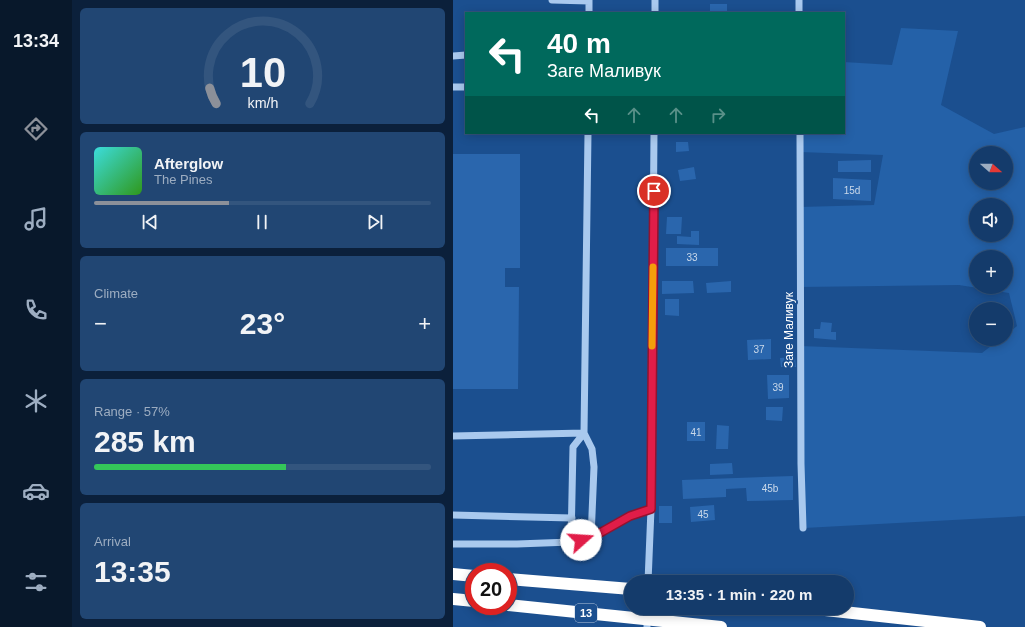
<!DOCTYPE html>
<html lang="en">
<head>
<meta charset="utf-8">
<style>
  body { margin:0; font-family:Helvetica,sans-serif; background:#214673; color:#f1f3f6; height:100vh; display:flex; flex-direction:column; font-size:15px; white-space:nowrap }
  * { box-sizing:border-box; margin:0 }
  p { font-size:13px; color:#9dadc1 }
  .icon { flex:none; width:22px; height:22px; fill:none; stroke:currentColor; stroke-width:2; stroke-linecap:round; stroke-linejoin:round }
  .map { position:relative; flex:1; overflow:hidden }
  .side { display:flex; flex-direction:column; gap:8px; padding:8px; background:#0b203b; width:381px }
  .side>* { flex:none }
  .top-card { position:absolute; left:12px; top:12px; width:380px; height:122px; border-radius:0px; box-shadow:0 2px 10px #0003,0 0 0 1px #33557e; background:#00695c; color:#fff; overflow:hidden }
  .needle { width:26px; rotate:111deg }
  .fabs { position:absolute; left:516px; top:146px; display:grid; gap:8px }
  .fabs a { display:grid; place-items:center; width:44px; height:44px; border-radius:50%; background:#143b6b; box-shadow:0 2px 10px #0003,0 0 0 1px #33557e; font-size:20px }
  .speed { position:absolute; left:12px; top:563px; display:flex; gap:8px; font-size:20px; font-weight:700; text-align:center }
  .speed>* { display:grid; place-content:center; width:52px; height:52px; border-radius:50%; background:#143b6b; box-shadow:0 2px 10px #0003,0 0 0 1px #33557e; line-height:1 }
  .speed .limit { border:6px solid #d22; background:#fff; color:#111 }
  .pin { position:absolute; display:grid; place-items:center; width:34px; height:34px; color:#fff; margin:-17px; border:2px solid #fff; border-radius:50%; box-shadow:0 1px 4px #0007 }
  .me { position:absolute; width:44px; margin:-22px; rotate:71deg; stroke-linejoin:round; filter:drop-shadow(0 0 3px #0008) }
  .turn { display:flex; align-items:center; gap:14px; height:84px; padding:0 16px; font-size:18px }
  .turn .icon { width:52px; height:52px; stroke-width:2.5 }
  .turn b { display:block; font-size:28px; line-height:34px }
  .lanes { display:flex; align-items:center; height:38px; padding:0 16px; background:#0003; justify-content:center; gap:20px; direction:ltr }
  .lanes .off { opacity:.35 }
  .big { font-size:30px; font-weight:600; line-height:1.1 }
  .side .widget { flex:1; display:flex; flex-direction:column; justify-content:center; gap:6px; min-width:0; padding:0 14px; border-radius:6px; background:#214673 }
  .side .dial { align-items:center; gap:0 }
  .dial svg { height:104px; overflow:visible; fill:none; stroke:#33557e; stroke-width:7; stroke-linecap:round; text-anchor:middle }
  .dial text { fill:#f1f3f6; stroke:none }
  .song { display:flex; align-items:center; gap:12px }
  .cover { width:48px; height:48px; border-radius:6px; background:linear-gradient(135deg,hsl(180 70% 55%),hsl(110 70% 35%)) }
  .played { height:4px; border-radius:2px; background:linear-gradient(90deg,#8c9099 40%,#33557e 40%) }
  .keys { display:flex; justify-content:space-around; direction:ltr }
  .heat { display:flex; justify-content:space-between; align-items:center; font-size:22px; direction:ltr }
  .charge { height:6px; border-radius:3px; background:linear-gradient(90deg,#34c759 57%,#33557e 0) }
  .trip { position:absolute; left:171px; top:575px; width:230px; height:40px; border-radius:20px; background:#143b6b; box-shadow:0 2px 10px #0003,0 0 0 1px #33557e; font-weight:600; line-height:40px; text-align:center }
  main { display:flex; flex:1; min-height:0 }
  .tab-bar { display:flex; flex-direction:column; width:72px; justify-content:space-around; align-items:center; background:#08182b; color:#9dadc1 }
  .tab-bar .icon { width:28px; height:28px }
  .tab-bar .active { color:#8c9099 }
  .tab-bar b { font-size:18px; color:#f1f3f6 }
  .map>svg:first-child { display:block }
</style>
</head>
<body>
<main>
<nav class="tab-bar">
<b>13:34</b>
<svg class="icon active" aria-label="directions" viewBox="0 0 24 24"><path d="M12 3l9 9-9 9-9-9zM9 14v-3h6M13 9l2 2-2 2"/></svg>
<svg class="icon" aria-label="music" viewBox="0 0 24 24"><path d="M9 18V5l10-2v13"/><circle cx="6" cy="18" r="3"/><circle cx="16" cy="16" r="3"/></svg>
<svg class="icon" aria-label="phone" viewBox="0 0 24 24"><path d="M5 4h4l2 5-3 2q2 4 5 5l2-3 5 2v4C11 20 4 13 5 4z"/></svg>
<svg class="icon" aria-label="climate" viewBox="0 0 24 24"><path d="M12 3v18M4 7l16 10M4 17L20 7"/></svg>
<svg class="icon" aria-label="car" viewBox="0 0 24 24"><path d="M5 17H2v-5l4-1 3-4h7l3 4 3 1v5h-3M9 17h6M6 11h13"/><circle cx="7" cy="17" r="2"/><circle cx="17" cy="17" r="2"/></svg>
<svg class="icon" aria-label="filters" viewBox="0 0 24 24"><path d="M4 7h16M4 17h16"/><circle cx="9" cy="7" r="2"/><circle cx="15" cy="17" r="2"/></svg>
</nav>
<section class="side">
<div class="widget dial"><svg viewBox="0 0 100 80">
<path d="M14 69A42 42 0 1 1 86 69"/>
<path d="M14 69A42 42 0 0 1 9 57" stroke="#8c9099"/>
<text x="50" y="56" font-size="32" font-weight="700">10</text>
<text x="50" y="72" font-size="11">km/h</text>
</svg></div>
<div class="widget">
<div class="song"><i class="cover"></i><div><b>Afterglow</b><p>The Pines</p></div></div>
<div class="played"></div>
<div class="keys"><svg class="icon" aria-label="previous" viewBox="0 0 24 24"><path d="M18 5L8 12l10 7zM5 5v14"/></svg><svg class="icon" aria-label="pause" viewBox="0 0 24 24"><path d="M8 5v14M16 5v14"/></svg><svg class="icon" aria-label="next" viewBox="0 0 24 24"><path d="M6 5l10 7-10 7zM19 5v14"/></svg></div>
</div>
<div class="widget"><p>Climate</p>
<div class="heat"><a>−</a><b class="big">23°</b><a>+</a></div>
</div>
<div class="widget"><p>Range · 57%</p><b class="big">285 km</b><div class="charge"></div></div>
<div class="widget"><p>Arrival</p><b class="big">13:35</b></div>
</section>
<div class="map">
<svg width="572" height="627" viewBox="0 0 572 627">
  <rect width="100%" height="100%" fill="#1b4f8f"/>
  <path fill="#2461a8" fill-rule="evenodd" d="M448,28L505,31L488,105L541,134L572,127V516L351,528L347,346L529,353L547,339H553V335L564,326L556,293L506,285L347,287V207L421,205L430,155L347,152V133H391V62L439,65ZM523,153H553V183H523ZM523,205H553V235H523ZM523,257H553V287H523Z"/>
  <path fill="#2a66ad" d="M257,4H274V13H257Z
    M223,142H235L236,151L223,152Z
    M0,154H67V268H52V287H66L65,389H0Z
    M418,160V172H385V161Z
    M241,167L243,179L227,181L225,170Z
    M380,178L418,180V201L380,199Z
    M214,217H229L228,234H213Z
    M238,231H246V245L224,244V236L238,237Z
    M213,248H265V266H213Z
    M209,281H240L241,293L209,294Z
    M278,281V292L254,293L253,283Z
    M212,299H226V316L212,315Z
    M368,322L379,323L378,332H383V340L361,338V329H367Z
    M318,339V359L295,360L294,340Z
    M342,357L343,367H328L327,358Z
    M314,375H336V398L315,399Z
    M313,407H330L329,421L313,420Z
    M234,422H252V441H234Z
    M264,425L276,426L275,449H263Z
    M279,463L280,474L257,475V464Z
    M340,476V500L294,501L293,488L273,489V497L230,499L229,480Z
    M261,505L262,520L238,522L237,507Z
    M206,506H219V523H206Z"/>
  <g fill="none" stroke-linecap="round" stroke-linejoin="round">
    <path stroke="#a9c9ee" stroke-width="7" d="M99,0L136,1
      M136,13V0
      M202,13V0
      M346,13V0
      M0,56L13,55
      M0,87H13
      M135,133L131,433L139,449L141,467L138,538
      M347,133L348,464L350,528
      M0,436L131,433
      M0,515L119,518
      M118,542L120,447L131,433
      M0,544H64L118,542L138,538L177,516L198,509
      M195,582L198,509L201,133
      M194,627V608"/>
    <path stroke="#fff" stroke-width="12" d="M0,574L21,576
      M55,579L178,589
      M0,599L21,601
      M55,605L268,627
      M354,608L527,627"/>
  </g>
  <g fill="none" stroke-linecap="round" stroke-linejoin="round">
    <defs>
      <path id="route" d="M128,540L138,538L177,516L198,509L201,191"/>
    </defs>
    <use href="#route" stroke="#92132f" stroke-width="10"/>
    <use href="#route" stroke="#e11d48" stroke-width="7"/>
    <path stroke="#f59e0b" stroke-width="7" d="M199,346L200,267"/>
  </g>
  <g text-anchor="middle" stroke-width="4" stroke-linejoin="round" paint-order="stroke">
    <g font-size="10" fill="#cad9ea">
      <text x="399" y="194">15d</text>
      <text x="239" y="261">33</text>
      <text x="306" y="353">37</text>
      <text x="325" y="391">39</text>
      <text x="243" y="436">41</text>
      <text x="317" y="492">45b</text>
      <text x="250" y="518">45</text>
    </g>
    <rect fill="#1b4f8f" stroke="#bbcadd" stroke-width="1" x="122" y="604" width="22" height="18" rx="3"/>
    <g font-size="11" font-weight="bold" fill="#fff">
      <text x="133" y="617">13</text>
    </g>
    <g font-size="12" fill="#fff" stroke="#1b4f8f">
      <text transform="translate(336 330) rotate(-90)" y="4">Заге Маливук</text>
    </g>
  </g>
</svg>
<div class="fabs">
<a><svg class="needle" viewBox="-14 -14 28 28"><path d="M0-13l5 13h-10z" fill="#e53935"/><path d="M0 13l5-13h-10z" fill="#9dadc1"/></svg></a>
<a><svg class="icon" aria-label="sound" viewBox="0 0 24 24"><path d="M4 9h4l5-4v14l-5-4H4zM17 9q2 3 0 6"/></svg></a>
<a>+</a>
<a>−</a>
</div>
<div class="speed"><div class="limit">20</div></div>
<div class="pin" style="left:201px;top:191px;background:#d93025"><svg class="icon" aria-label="arrive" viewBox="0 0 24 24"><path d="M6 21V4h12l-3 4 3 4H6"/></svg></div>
<svg class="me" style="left:128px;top:540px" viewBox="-20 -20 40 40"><circle r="19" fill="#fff"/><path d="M0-13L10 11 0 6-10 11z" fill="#e11d48"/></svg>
<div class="trip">13:35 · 1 min · 220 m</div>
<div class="top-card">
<div class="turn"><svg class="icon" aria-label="left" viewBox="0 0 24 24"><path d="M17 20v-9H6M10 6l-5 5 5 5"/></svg><div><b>40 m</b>Заге Маливук</div></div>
<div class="lanes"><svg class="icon" aria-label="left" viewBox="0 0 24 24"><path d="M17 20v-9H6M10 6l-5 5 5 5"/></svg><svg class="icon off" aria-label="ahead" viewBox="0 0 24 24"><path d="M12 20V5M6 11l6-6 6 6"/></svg><svg class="icon off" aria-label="ahead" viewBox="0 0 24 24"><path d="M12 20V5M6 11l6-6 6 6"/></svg><svg class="icon off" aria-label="right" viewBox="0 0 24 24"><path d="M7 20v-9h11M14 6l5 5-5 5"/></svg></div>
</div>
</div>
</main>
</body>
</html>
